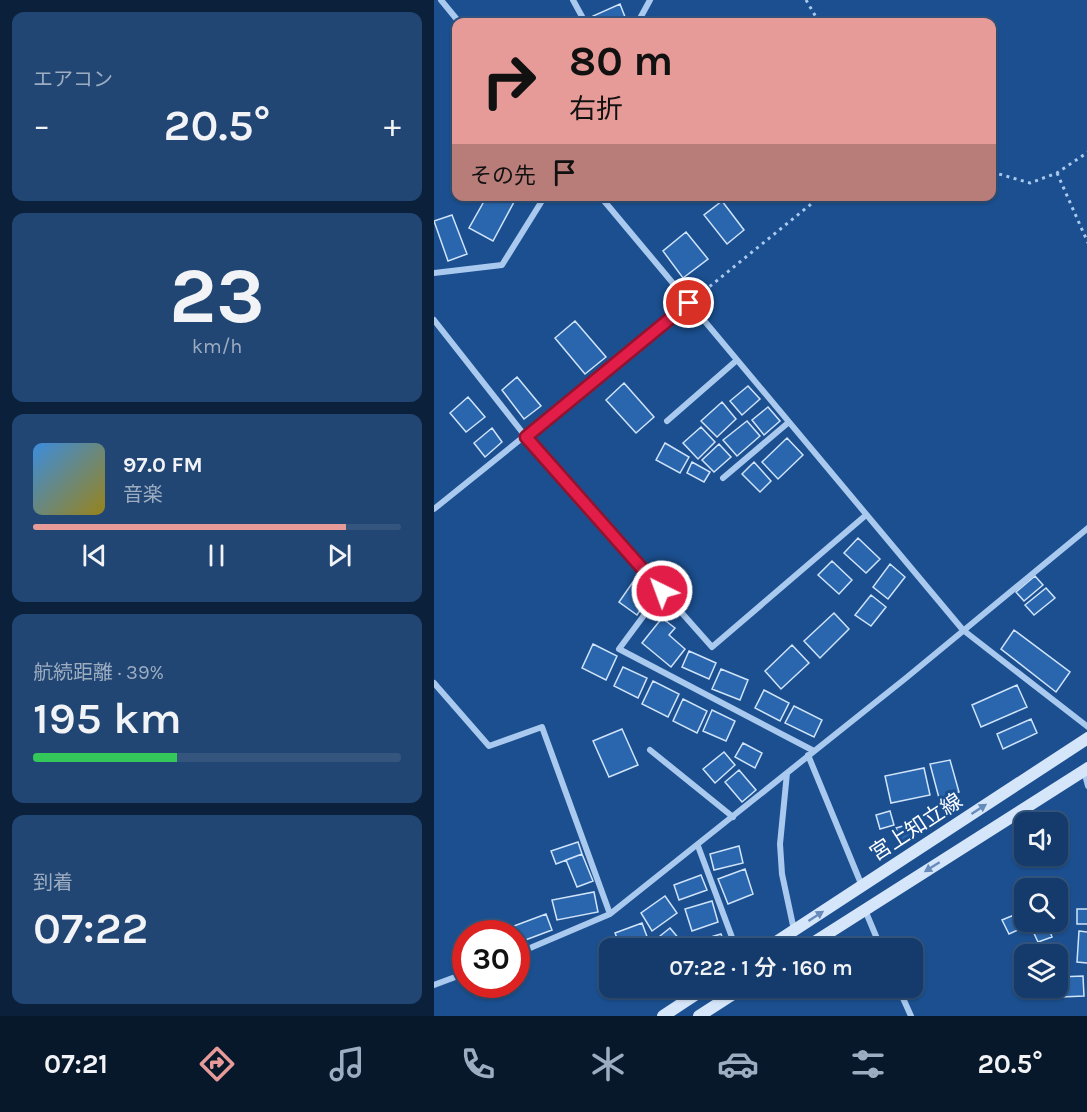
<!DOCTYPE html>
<html lang="ja">
<head>
<meta charset="utf-8">
<style>
  body { margin:0; font-family:Karla,"Noto Sans JP",sans-serif; background:#214673; color:#f1f3f6; height:100vh; display:flex; flex-direction:column; font-size:22px; white-space:nowrap }
  * { box-sizing:border-box; margin:0 }
  p { font-size:20px; color:#9dadc1 }
  .icon { flex:none; width:33px; height:33px; fill:none; stroke:currentColor; stroke-width:2; stroke-linecap:round; stroke-linejoin:round }
  .map { position:relative; flex:1; overflow:hidden }
  .drawer { display:flex; flex-direction:column; gap:12px; padding:12px; background:#0b203b; width:434px }
  .drawer>* { flex:none }
  .guide { position:absolute; left:18px; top:18px; width:544px; height:183px; border-radius:12px; box-shadow:0 2px 4px #0004,0 0 0 2px #33557e; background:#e69b98; color:#111; overflow:hidden }
  .buttons { position:absolute; left:580px; top:812px; display:grid; gap:12px }
  .buttons a { display:grid; place-items:center; width:54px; height:54px; border-radius:12px; background:#143b6b; box-shadow:0 2px 4px #0004,0 0 0 2px #33557e; font-size:30px }
  .speed { position:absolute; left:18px; top:920px; display:flex; gap:12px; font-size:30px; font-weight:700; text-align:center }
  .speed>* { display:grid; place-content:center; width:78px; height:78px; border-radius:50%; background:#143b6b; box-shadow:0 2px 4px #0004,0 0 0 2px #33557e; line-height:1 }
  .speed .limit { border:9px solid #d22; background:#fff; color:#111 }
  .pin { position:absolute; display:grid; place-items:center; width:51px; height:51px; color:#fff; margin:-26px; border:3px solid #fff; border-radius:50%; box-shadow:0 2px 6px #0007 }
  .me { position:absolute; width:66px; margin:-33px; rotate:318deg; stroke-linejoin:round; filter:drop-shadow(0 0 4px #0008) }
  .turn { display:flex; align-items:center; gap:21px; height:126px; padding:0 18px; font-size:27px }
  .turn .icon { width:78px; height:78px; stroke-width:2.5 }
  .turn b { display:block; font-size:42px; line-height:51px }
  .then { display:flex; align-items:center; height:57px; padding:0 18px; background:#0003; gap:12px; font-size:22px }
  .big { font-size:45px; font-weight:600; line-height:1.1 }
  .drawer .card { flex:1; display:flex; flex-direction:column; justify-content:center; gap:9px; min-width:0; padding:0 21px; border-radius:12px; background:#214673 }
  .drawer .dial { align-items:center; gap:0 }
  .dial b { font-size:78px; line-height:1 }
  .song { display:flex; align-items:center; gap:18px }
  .cover { width:72px; height:72px; border-radius:9px; background:linear-gradient(135deg,hsl(210 70% 55%),hsl(50 70% 35%)) }
  .played { height:6px; border-radius:3px; background:linear-gradient(90deg,#e69b98 85%,#33557e 85%) }
  .keys { display:flex; justify-content:space-around; direction:ltr }
  .heat { display:flex; justify-content:space-between; align-items:center; font-size:33px; direction:ltr }
  .charge { height:9px; border-radius:4px; background:linear-gradient(90deg,#34c759 39%,#33557e 0) }
  .trip { position:absolute; left:165px; top:938px; width:324px; height:60px; border-radius:12px; background:#143b6b; box-shadow:0 2px 4px #0004,0 0 0 2px #33557e; font-weight:600; line-height:60px; text-align:center }
  .menu { display:flex; height:96px; justify-content:space-around; align-items:center; background:#08182b; color:#9dadc1 }
  .menu .icon { width:42px; height:42px }
  .menu .selected { color:#e69b98 }
  .menu b { font-size:27px; color:#f1f3f6 }
  main { display:flex; flex:1; min-height:0 }
  .map>svg:first-child { display:block }
</style>
</head>
<body>
<main>
<section class="drawer">
<div class="card"><p>エアコン</p>
<div class="heat"><a>−</a><b class="big">20.5°</b><a>+</a></div>
</div>
<div class="card dial"><b>23</b><p>km/h</p></div>
<div class="card">
<div class="song"><i class="cover"></i><div><b>97.0 FM</b><p>音楽</p></div></div>
<div class="played"></div>
<div class="keys"><svg class="icon" aria-label="previous" viewBox="0 0 24 24"><path d="M18 5L8 12l10 7zM5 5v14"/></svg><svg class="icon" aria-label="pause" viewBox="0 0 24 24"><path d="M8 5v14M16 5v14"/></svg><svg class="icon" aria-label="next" viewBox="0 0 24 24"><path d="M6 5l10 7-10 7zM19 5v14"/></svg></div>
</div>
<div class="card"><p>航続距離 · 39%</p><b class="big">195 km</b><div class="charge"></div></div>
<div class="card"><p>到着</p><b class="big">07:22</b></div>
</section>
<div class="map">
<svg width="654" height="1016" viewBox="0 0 654 1016">
  <rect width="100%" height="100%" fill="#1b4f8f"/>
  <path fill="#2a66ad" stroke="#cfe3fa" stroke-width="1.5" d="M186,4L193,22H162L159,16Z
    M53,196H70L80,202L59,241L35,228Z
    M288,201L310,230L293,244L270,215Z
    M18,215L33,254L14,261L0,221Z
    M252,232L274,259L249,278L229,251Z
    M141,321L172,357L151,374L121,338Z
    M83,377L107,406L90,419L68,390Z
    M190,383L220,417L202,433L172,400Z
    M314,386L326,399L308,415L296,401Z
    M34,397L51,417L32,432L16,413Z
    M288,402L302,419L283,437L267,421Z
    M334,407L346,421L330,435L318,420Z
    M313,421L326,436L303,456L289,440Z
    M267,427L281,442L264,459L249,443Z
    M58,428L68,442L51,457L40,443Z
    M353,438L369,455L344,479L328,462Z
    M231,443L255,457L246,473L222,460Z
    M285,444L297,457L280,472L268,460Z
    M258,462L276,472L270,482L253,473Z
    M320,462L337,481L326,492L308,474Z
    M424,538L446,559L432,573L410,553Z
    M398,561L418,580L405,594L384,575Z
    M456,564L471,577L454,599L439,587Z
    M601,576L609,585L590,601L582,592Z
    M201,579L219,591L203,615L185,602Z
    M612,588L621,598L600,615L591,605Z
    M437,595L452,607L437,626L421,615Z
    M400,613L415,629L386,658L370,641Z
    M228,618L241,628L235,635L251,649L237,667L208,643Z
    M580,630L636,672L622,692L567,649Z
    M159,644L183,656L172,680L148,668Z
    M358,645L375,663L347,689L331,671Z
    M255,651L282,663L275,679L248,667Z
    M189,667L213,678L204,698L180,686Z
    M287,669L314,680L306,700L278,689Z
    M219,681L245,694L234,717L208,704Z
    M583,685L593,707L547,727L538,705Z
    M330,690L355,703L346,721L321,708Z
    M249,699L273,711L263,733L239,721Z
    M360,706L388,720L380,737L351,723Z
    M278,710L301,721L292,741L269,731Z
    M597,719L603,733L569,749L563,734Z
    M188,729L204,765L175,777L159,741Z
    M309,743L328,753L321,768L301,757Z
    M290,752L301,765L281,783L269,769Z
    M516,760L525,792L505,798L496,764Z
    M490,768L496,795L457,803L451,776Z
    M305,770L322,790L308,802L291,782Z
    M456,811L460,825L446,829L442,815Z
    M476,824L481,840L467,844L462,828Z
    M144,842L148,854L122,864L117,851Z
    M305,846L309,863L280,870L276,854Z
    M148,854L159,881L143,887L132,860Z
    M311,869L319,894L294,904L284,879Z
    M267,875L273,890L245,900L240,885Z
    M160,892L164,912L123,920L118,900Z
    M231,896L243,913L218,931L207,913Z
    M278,901L284,922L258,931L251,909Z
    M591,907V921H603L590,927L583,911Z
    M643,909H654V924H643Z
    M112,914L118,930L86,942L80,926Z
    M580,915L586,929L575,934L568,920Z
    M208,923L215,942L198,948H187L181,933Z
    M613,923L618,937L604,942L598,929Z
    M236,928L252,947L228,948L221,940Z
    M645,931L654,932V963L643,962Z
    M287,934L292,948H262L260,942Z
    M649,976L650,996L603,998L602,987H624V977Z"/>
  <g fill="none" stroke-linecap="round" stroke-linejoin="round">
    <path stroke="#a9c9ee" stroke-width="3" stroke-dasharray="3 4.5" stroke-linecap="butt" d="M372,0L385,22
      M558,172L596,183L623,173L654,152
      M623,173L654,243
      M264,296L387,196"/>
    <path stroke="#a9c9ee" stroke-width="6" d="M7,0L25,22
      M139,0L151,22
      M204,22L216,0
      M166,196L529,630L654,727
      M0,273L68,265L111,196
      M0,320L92,437L278,647L432,515
      M233,421L303,360
      M289,478L355,422
      M0,509L256,303
      M228,591L185,649L380,751
      M0,683L55,746L108,727L176,914
      M216,750L299,817
      M374,755L428,886
      M650,771L654,786
      M353,773L346,844L348,874L360,930
      M264,846L302,948
      M431,910L447,948
      M82,954L176,914L472,678L654,528
      M0,985L32,973
      M464,987L477,1016"/>
    <path stroke="#d6e6fa" stroke-width="12" d="M333,948L654,738
      M371,948L654,768
      M229,1016L273,987
      M265,1016L310,987"/>
  </g>
  <defs><path id="oneway-solid" d="M-6-.8H1V-3.2L6.5 0L1 3.2V.8H-6Z" transform="scale(1.5)"/></defs>
  <g fill="#668bba">
    <use href="#oneway-solid" transform="translate(545 809) rotate(-33)"/>
    <use href="#oneway-solid" transform="translate(498 867) rotate(148)"/>
    <use href="#oneway-solid" transform="translate(382 916) rotate(-33)"/>
  </g>
  <g fill="none" stroke-linecap="round" stroke-linejoin="round">
    <defs>
      <path id="route" d="M228,591L92,437L255,303"/>
    </defs>
    <use href="#route" stroke="#92132f" stroke-width="15"/>
    <use href="#route" stroke="#e11d48" stroke-width="10"/>
  </g>
  <g text-anchor="middle" stroke-width="6" stroke-linejoin="round" paint-order="stroke">
    <g font-size="21" fill="#fff" stroke="#1b4f8f">
      <text transform="translate(482 827) rotate(-33)" y="7">宮上知立線</text>
    </g>
  </g>
</svg>
<div class="buttons">
<a><svg class="icon" aria-label="sound" viewBox="0 0 24 24"><path d="M4 9h4l5-4v14l-5-4H4zM17 9q2 3 0 6"/></svg></a>
<a><svg class="icon" aria-label="search" viewBox="0 0 24 24"><circle cx="10" cy="10" r="6"/><path d="M15 15l6 6"/></svg></a>
<a><svg class="icon" aria-label="layers" viewBox="0 0 24 24"><path d="M12 4l9 5-9 5-9-5zM3 14l9 5 9-5"/></svg></a>
</div>
<div class="speed"><div class="limit">30</div></div>
<div class="pin" style="left:255px;top:303px;background:#d93025"><svg class="icon" aria-label="arrive" viewBox="0 0 24 24"><path d="M6 21V4h12l-3 4 3 4H6"/></svg></div>
<svg class="me" style="left:228px;top:591px" viewBox="-20 -20 40 40"><circle r="17" fill="#e11d48" stroke="#fff" stroke-width="3"/><path d="M0-11L8 9 0 5-8 9z" fill="#fff"/></svg>
<div class="trip">07:22 · 1 分 · 160 m</div>
<div class="guide">
<div class="turn"><svg class="icon" aria-label="right" viewBox="0 0 24 24"><path d="M7 20v-9h11M14 6l5 5-5 5"/></svg><div><b>80 m</b>右折</div></div>
<div class="then">その先<svg class="icon" aria-label="arrive" viewBox="0 0 24 24"><path d="M6 21V4h12l-3 4 3 4H6"/></svg></div>
</div>
</div>
</main>
<nav class="menu">
<b>07:21</b>
<svg class="icon selected" aria-label="directions" viewBox="0 0 24 24"><path d="M12 3l9 9-9 9-9-9zM9 14v-3h6M13 9l2 2-2 2"/></svg>
<svg class="icon" aria-label="music" viewBox="0 0 24 24"><path d="M9 18V5l10-2v13"/><circle cx="6" cy="18" r="3"/><circle cx="16" cy="16" r="3"/></svg>
<svg class="icon" aria-label="phone" viewBox="0 0 24 24"><path d="M5 4h4l2 5-3 2q2 4 5 5l2-3 5 2v4C11 20 4 13 5 4z"/></svg>
<svg class="icon" aria-label="climate" viewBox="0 0 24 24"><path d="M12 3v18M4 7l16 10M4 17L20 7"/></svg>
<svg class="icon" aria-label="car" viewBox="0 0 24 24"><path d="M5 17H2v-5l4-1 3-4h7l3 4 3 1v5h-3M9 17h6M6 11h13"/><circle cx="7" cy="17" r="2"/><circle cx="17" cy="17" r="2"/></svg>
<svg class="icon" aria-label="filters" viewBox="0 0 24 24"><path d="M4 7h16M4 17h16"/><circle cx="9" cy="7" r="2"/><circle cx="15" cy="17" r="2"/></svg>
<b>20.5°</b>
</nav>
</body>
</html>
